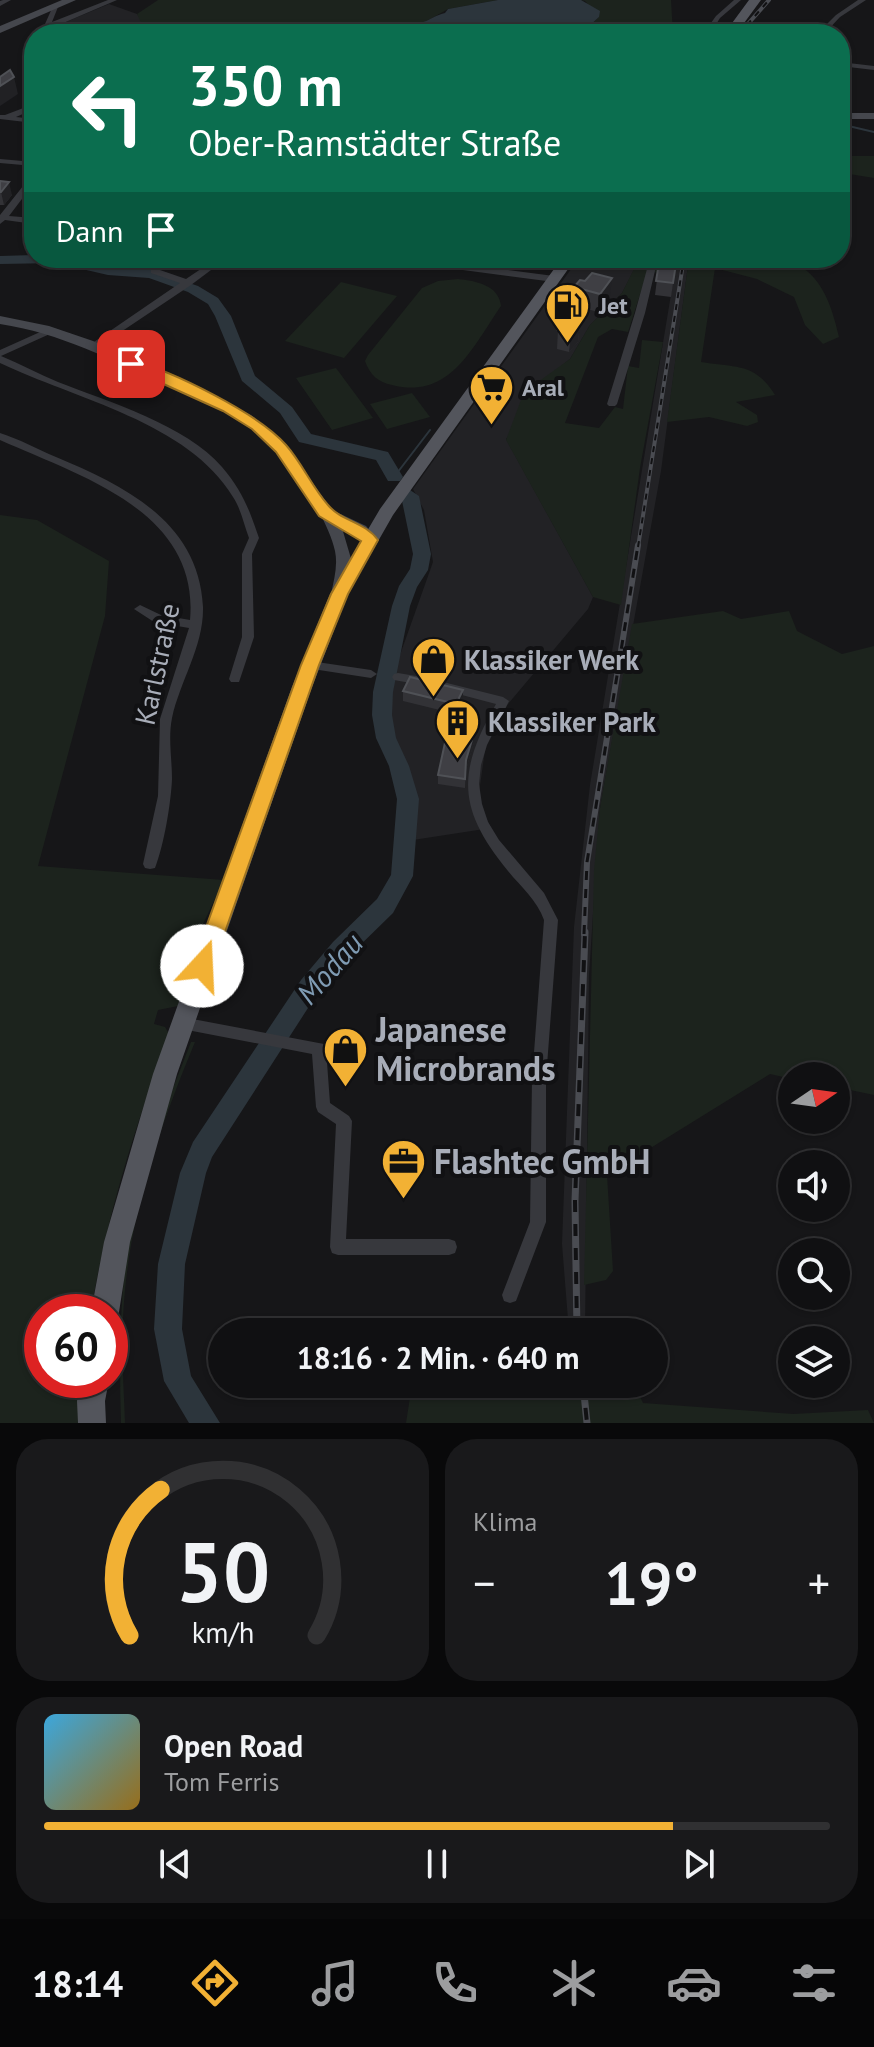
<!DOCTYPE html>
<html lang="de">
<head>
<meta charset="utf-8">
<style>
  body { margin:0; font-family:"PT Sans",sans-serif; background:#19191b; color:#f1f3f6; height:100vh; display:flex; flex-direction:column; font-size:30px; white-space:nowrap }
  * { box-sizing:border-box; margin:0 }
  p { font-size:26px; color:#9c9d9f }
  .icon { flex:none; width:44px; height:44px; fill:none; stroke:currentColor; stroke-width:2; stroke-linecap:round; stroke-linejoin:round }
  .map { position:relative; height:1423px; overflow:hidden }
  .drawer { display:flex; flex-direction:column; gap:16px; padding:16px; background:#09090a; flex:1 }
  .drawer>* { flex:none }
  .guide { position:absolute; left:24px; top:24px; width:826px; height:244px; border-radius:32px; box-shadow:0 2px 6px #0004,0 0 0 2px #303032; background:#0b6e4f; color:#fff; overflow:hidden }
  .needle { width:52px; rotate:77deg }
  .fabs { position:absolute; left:778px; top:1062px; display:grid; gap:16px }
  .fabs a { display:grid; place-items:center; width:72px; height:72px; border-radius:50%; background:#101012; box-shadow:0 2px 6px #0004,0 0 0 2px #303032; font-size:40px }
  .speed { position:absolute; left:24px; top:1294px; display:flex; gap:16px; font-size:40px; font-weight:700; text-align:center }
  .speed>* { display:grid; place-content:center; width:104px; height:104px; border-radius:50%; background:#101012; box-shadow:0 2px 6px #0004,0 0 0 2px #303032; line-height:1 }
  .speed .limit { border:12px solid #d22; background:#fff; color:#111 }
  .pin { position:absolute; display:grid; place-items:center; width:68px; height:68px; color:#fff; margin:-34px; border-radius:16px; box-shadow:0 4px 12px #0006 }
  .me { position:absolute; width:88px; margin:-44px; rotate:20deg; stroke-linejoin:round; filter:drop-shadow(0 0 6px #0008) }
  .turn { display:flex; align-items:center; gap:28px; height:168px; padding:0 32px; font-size:36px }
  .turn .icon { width:104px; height:104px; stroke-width:2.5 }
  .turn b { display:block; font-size:56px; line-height:68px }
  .then { display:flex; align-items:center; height:76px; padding:0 32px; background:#0003; gap:16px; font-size:30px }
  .big { font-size:60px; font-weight:700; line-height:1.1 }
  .drawer .tile { flex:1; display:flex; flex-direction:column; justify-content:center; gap:12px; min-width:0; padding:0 28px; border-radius:32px; background:#19191b }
  .drawer .dial { align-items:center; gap:0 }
  .dial svg { height:208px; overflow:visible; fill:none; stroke:#303032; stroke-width:7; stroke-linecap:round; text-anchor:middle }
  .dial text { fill:#f1f3f6; stroke:none }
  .song { display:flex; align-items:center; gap:24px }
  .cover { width:96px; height:96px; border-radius:12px; background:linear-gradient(135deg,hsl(200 70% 55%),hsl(40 70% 35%)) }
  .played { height:8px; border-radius:4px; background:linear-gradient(90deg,#f2b134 80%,#303032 80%) }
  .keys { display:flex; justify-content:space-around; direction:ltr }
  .heat { display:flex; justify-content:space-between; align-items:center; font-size:44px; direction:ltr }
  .drawer .tiles { flex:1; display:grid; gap:16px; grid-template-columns:1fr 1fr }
  .tile:last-child { grid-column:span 2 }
  .trip { position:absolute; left:208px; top:1318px; width:460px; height:80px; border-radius:40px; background:#101012; box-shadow:0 2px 6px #0004,0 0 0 2px #303032; font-weight:700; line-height:80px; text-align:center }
  .menu { display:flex; height:128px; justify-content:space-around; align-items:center; background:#060607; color:#9c9d9f }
  .menu .icon { width:56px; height:56px }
  .menu .current { color:#f2b134 }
  .menu b { font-size:36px; color:#f1f3f6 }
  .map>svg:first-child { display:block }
</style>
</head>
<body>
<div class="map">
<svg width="874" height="1423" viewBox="0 0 874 1423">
  <rect width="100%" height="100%" fill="#161618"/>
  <path fill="#222225" d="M109,4L137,14L146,27L165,33L59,34L61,24Z
    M579,258H618L637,264L622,293L590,325L570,359L555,371L506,439L593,597L588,609L508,704L486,743L478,800L491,828L413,840V801L403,763L389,731L395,669L433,562L424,510L413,489Z
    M677,258H689L661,471L600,808L589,975L585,1332H569L562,1244L574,927L590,785Z"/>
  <path fill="#1c231d" d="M158,0H498L448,9L425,22L401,26L387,34H164L145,31L137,14Z
    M581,0H671L673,34H584L588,27L599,17L585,1Z
    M840,156H874V178L843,173Z
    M618,258H673L672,271L647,273L628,332L612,329L598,337L565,423L599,428L615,407L623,409L628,366L639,368L642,340L663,342L640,468L621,605L593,597L506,440L524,392L570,359L590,325L622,293L636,265Z
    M689,258C772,258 818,239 839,337L823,344L805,325L794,297L757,279L715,268L701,362C735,368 755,362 775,395L736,402L757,415L758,422L747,426L709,417L667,422Z
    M458,279C476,281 499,285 501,306C473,346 451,400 392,385C378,382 370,375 365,361L368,355L422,288L438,281Z
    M341,282L397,296L344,358L285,341Z
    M336,368L373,418L332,430L296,378Z
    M412,393L430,417L387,429L370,404Z
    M0,515L37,520L109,561L105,616L38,866L224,880L172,989L181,998L178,1006L158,1010L154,1024L165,1027L169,1034C136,1124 106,1217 91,1312H42V1380H86L87,1423H0Z
    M723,611L741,619L789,611L797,631L842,654L874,646V1095L836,1087V1076H792V1079L770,1074L607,1175L613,1271L606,1280L584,1285L594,870L600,808L632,624Z
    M191,1042H195C158,1131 127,1222 123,1319C121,1354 124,1389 125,1423H121C119,1356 119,1288 132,1222C144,1160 168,1101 191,1042Z
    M456,1325L609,1326L612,1332H451Z
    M416,1384H634L643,1403L793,1414L868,1410L874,1423H406L411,1391Z"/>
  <path fill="#2c353c" d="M498,0H581L600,11L599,17L588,27L584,34H387C399,27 407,26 420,23C429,21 435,15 445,13L448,9Z"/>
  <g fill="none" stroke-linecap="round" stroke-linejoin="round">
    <path stroke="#2c353c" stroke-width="2" d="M840,124L874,132
      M555,299L565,290
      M394,477L430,430"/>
    <path fill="#2c353c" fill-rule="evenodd" d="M34,255V258H70L108,267L151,270L198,286L218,298L231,316L255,376L292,407L311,434L388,452L403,477L400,481H388L376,460L299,442L280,413L242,381L215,316L208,304L188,292L149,278L108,275L56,263L0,264V256Z
      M410,490L419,496L431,554L428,570L417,587L410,606L393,692L392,715L396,738L409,766L419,799L413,876L393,913L349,956L317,994L212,1157L206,1173L185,1264L182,1329L191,1376L220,1423H189L164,1381L154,1329L158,1264L180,1173L193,1142L301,980L333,942L377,899L391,875L397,799L389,766L376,738L372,715L373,692L392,606L399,586L410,569L413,554L401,496Z"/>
    <path fill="#37383d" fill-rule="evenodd" d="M3,0H11L0,6V1Z
      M108,0H117L61,24L52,26L55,34H49L45,24L53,6L58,7L52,22Z
      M734,0H741L720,18L710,34H703L716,16Z
      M858,0H866L840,17L824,34H817L836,15Z
      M840,62L874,66V70L840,66Z
      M34,104V109L16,117L34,119V123L0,119V115H5Z
      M0,159L34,162V166L0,163Z
      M31,176H34V183L9,216L34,218V224L5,220L0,224V215Z
      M163,258L167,261L160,270L186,279L217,258H227L191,285L97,348H91V344L180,283L151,273V269Z
      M391,258H415L554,276L558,279L554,282L395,261Z
      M650,258H658L645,313L617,404L615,406H609L607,404L635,313Z
      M49,328L54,331L52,333L1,356C20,364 39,374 58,382C109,402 186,425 222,467C243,492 249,509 259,538L252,554L254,637L239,682H231L229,679L242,637V554L249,538C244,525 241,509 233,497C188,422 75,399 0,363V350Z
      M0,433C19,439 37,449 56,457C125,486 199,522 203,607C204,646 180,681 172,718C168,738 172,759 172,779C171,803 164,845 155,868L150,869L145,868L143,864L158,796L160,719L189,628L154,622L134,609L140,605L161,615L190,620C200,511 80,476 0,440Z
      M310,661L371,670L377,674L371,678L306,668L304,665Z
      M398,673L422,677L428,681L422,685L394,680L392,677L394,674Z
      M447,683L503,697L509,701L487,745L481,765L479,784L482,804L488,822L499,840L544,893L558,920L546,1079V1222L516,1301L510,1303L504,1301L502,1295L530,1222L532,1079L544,920C537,900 521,887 508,871C457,809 457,772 496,704L443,690L441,687L443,684Z
      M182,1017L324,1044L326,1049L330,1103L349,1116L352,1121L346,1239H449L455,1241L457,1247L455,1253L449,1255H338L332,1253L330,1247L336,1124L318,1112L316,1107L312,1054L182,1029L177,1027L175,1023L177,1019Z"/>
    <path fill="#45474d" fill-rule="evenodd" d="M62,0H76L0,33V26Z
      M840,113H874V119H840Z
      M0,316L49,326L93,341L251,415L282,440L332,510L366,526L378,540L370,545C360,543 352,533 342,528L352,562L345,598L339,600L331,594C334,580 338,566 335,551C327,514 284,453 254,430C228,410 196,399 167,385C112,360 60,333 0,324Z"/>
    <path fill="#53555c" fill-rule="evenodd" d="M749,0H761L736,34H724Z
      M562,258H576L393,515L348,594L312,687L177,1074L130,1242L119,1312L115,1322L110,1324V1312H91L104,1242L153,1074L292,687L330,594L380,509Z
      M81,1380H109L105,1401L106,1423H78L77,1401Z"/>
    <defs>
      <path id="rail-far2" d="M739,34L769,0
        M638,547L684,258"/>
      <path id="rail-far1" d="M584,934L587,862L638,545"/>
      <path id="rail" d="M577,1332L575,1201L585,932
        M583,1384L587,1423"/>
    </defs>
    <use href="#rail-far2" stroke="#4a4c52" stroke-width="4"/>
    <use href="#rail-far1" stroke="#4a4c52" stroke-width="6"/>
    <use href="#rail" stroke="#4a4c52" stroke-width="7"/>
    <use href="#rail-far2" stroke="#111113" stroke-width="2" stroke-dasharray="6" stroke-linecap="butt"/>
    <use href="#rail-far1" stroke="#111113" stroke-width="3" stroke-dasharray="9" stroke-linecap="butt"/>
    <use href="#rail" stroke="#111113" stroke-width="4" stroke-dasharray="12" stroke-linecap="butt"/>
  </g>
  <path fill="#323236" d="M0,181L12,195L4,205H0Z
    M512,258H551L544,268L512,260Z
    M659,263L676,264L671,297L655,295Z
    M585,281L610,296L598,312L572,305L574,287Z
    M580,323L578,342L569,352L557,349L558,330Z
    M403,691L463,699L456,714L403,701Z
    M474,742L466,770L465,788L438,784V775Z"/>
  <path fill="#212124" d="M14,77L18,94L0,106V86Z
    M9,182L12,195L4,205L1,192Z
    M545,258H551L544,268Z
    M612,278L610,296L598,312L600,294Z
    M580,323L578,342L569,352L571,334Z
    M463,690V699L456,714V704Z
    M474,733V742L466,770L465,788L466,760Z"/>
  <path fill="#3f3f44" stroke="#4f5156" stroke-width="2" d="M106,23L113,34H86L82,27Z
    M10,70L14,77L0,86V77Z
    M0,181L9,182L1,192H0Z
    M659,263L676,264L673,283L656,281Z
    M592,273L612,278L600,294L574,287L580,280L585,281Z
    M567,320L580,323L571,334L558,330Z
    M410,677L463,690L456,704L403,691Z
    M448,729L474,733L466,760L465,779L438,775Z"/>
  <path fill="#f2b134" stroke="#9d7322" stroke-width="2" d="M131,360C172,371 258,413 286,445C302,463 312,487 328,505C341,521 365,522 378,540L348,594L319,665L213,966L210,973L202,975L195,973L192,966L301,665L331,594L361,541L319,516L276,452L252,429L223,411L126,367V361Z"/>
  <defs>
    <symbol id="fuel-pin" viewBox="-11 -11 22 30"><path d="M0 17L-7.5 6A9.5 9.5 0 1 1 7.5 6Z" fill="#f2b134" stroke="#111113"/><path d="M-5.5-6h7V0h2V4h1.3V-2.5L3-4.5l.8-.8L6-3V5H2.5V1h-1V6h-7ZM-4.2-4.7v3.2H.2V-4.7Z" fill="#111"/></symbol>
    <symbol id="supermarket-pin" viewBox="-11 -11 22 30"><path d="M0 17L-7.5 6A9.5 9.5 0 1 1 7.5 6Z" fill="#f2b134" stroke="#111113"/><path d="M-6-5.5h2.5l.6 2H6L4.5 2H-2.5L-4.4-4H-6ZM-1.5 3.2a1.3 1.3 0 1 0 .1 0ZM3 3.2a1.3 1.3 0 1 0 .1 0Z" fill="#111"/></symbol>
    <symbol id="shop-pin" viewBox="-11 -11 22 30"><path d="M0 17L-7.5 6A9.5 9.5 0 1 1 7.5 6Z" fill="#f2b134" stroke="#111113"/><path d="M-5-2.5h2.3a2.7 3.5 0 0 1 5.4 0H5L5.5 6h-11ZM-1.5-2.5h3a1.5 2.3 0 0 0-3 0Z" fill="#111"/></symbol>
    <symbol id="building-pin" viewBox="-11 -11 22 30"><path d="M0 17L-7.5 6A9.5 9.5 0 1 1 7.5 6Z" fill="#f2b134" stroke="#111113"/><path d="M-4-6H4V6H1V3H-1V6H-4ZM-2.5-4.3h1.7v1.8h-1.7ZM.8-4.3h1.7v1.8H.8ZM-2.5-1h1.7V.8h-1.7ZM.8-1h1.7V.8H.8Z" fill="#111"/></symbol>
    <symbol id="office-pin" viewBox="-11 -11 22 30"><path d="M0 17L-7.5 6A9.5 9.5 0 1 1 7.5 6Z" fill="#f2b134" stroke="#111113"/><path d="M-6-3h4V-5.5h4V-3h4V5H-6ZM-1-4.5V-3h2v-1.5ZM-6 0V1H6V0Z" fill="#111"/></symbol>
  </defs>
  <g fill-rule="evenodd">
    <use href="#fuel-pin" x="542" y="280" width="51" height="69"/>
    <use href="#supermarket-pin" x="466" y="362" width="51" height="69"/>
    <use href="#shop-pin" x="408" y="634" width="51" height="69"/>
    <use href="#building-pin" x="432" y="696" width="51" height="69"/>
    <use href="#shop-pin" x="320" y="1024" width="51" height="69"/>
    <use href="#office-pin" x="378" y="1136" width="51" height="69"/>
  </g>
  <g text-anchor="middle" stroke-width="8" stroke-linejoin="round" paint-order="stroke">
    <g font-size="24" font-weight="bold" fill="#a8adb8" stroke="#111113" text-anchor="start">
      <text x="599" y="314">Jet</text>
      <text x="522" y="396">Aral</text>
    </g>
    <g font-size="28" font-weight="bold" fill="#a8adb8" stroke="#111113" text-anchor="start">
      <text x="464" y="670">Klassiker Werk</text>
      <text x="488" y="732">Klassiker Park</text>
    </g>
    <g font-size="28" fill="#a8adb8" stroke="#111113">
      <text transform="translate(157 664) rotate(-78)" y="10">Karlstraße</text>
    </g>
    <g font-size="30" font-style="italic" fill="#7f9bb3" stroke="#111113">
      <text transform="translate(330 969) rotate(-49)" y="10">Modau</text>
    </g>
    <g font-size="34" font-weight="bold" fill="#a8adb8" stroke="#111113" text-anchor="start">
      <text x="376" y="1042">Japanese<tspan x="376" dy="39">Microbrands</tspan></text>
      <text x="434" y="1174">Flashtec GmbH</text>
    </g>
  </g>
</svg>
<div class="fabs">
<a><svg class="needle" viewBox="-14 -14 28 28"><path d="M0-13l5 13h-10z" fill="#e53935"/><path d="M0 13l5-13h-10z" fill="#9c9d9f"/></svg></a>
<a><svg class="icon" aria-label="sound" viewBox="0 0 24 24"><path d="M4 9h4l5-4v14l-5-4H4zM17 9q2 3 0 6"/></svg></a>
<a><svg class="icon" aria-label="search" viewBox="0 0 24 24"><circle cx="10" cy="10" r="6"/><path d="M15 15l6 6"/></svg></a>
<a><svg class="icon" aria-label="layers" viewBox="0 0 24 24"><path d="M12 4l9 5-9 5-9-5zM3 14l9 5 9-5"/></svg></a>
</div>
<div class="speed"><div class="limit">60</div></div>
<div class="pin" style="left:131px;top:364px;background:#d93025"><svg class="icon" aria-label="arrive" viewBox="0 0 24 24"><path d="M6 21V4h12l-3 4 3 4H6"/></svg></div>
<svg class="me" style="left:202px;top:966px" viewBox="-20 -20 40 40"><circle r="19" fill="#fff"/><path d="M0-13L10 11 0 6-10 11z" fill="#f2b134"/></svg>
<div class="trip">18:16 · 2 Min. · 640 m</div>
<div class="guide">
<div class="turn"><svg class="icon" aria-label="left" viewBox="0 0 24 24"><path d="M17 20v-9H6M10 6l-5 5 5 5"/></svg><div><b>350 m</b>Ober-Ramstädter Straße</div></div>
<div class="then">Dann<svg class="icon" aria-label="arrive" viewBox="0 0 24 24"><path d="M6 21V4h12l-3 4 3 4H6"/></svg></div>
</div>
</div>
<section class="drawer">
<div class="tiles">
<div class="tile dial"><svg viewBox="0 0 100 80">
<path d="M14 69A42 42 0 1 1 86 69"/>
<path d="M14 69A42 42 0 0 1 26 13" stroke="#f2b134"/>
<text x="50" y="56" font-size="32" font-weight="700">50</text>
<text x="50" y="72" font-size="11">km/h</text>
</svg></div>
<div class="tile"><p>Klima</p>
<div class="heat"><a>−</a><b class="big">19°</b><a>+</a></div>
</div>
<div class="tile">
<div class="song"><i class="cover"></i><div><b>Open Road</b><p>Tom Ferris</p></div></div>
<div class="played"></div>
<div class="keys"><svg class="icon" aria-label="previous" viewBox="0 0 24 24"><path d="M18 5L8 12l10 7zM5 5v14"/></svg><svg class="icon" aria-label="pause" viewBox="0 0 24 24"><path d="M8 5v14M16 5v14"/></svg><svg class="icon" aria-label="next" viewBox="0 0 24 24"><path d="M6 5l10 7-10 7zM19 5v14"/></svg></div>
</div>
</div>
</section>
<nav class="menu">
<b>18:14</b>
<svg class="icon current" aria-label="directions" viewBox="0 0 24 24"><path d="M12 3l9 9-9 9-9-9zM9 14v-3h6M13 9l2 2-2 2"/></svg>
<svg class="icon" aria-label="music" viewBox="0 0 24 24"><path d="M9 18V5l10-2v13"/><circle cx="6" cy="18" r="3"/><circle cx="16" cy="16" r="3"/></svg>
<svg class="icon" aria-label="phone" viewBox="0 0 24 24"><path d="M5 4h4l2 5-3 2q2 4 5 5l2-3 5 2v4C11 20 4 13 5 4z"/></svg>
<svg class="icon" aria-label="climate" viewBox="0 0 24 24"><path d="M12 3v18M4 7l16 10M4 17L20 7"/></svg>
<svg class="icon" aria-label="car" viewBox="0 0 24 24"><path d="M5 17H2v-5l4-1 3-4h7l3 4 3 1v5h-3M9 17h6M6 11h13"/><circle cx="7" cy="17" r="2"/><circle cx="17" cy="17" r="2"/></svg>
<svg class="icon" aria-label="filters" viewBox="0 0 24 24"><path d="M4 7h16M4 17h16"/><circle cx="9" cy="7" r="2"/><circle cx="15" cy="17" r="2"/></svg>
</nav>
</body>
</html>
